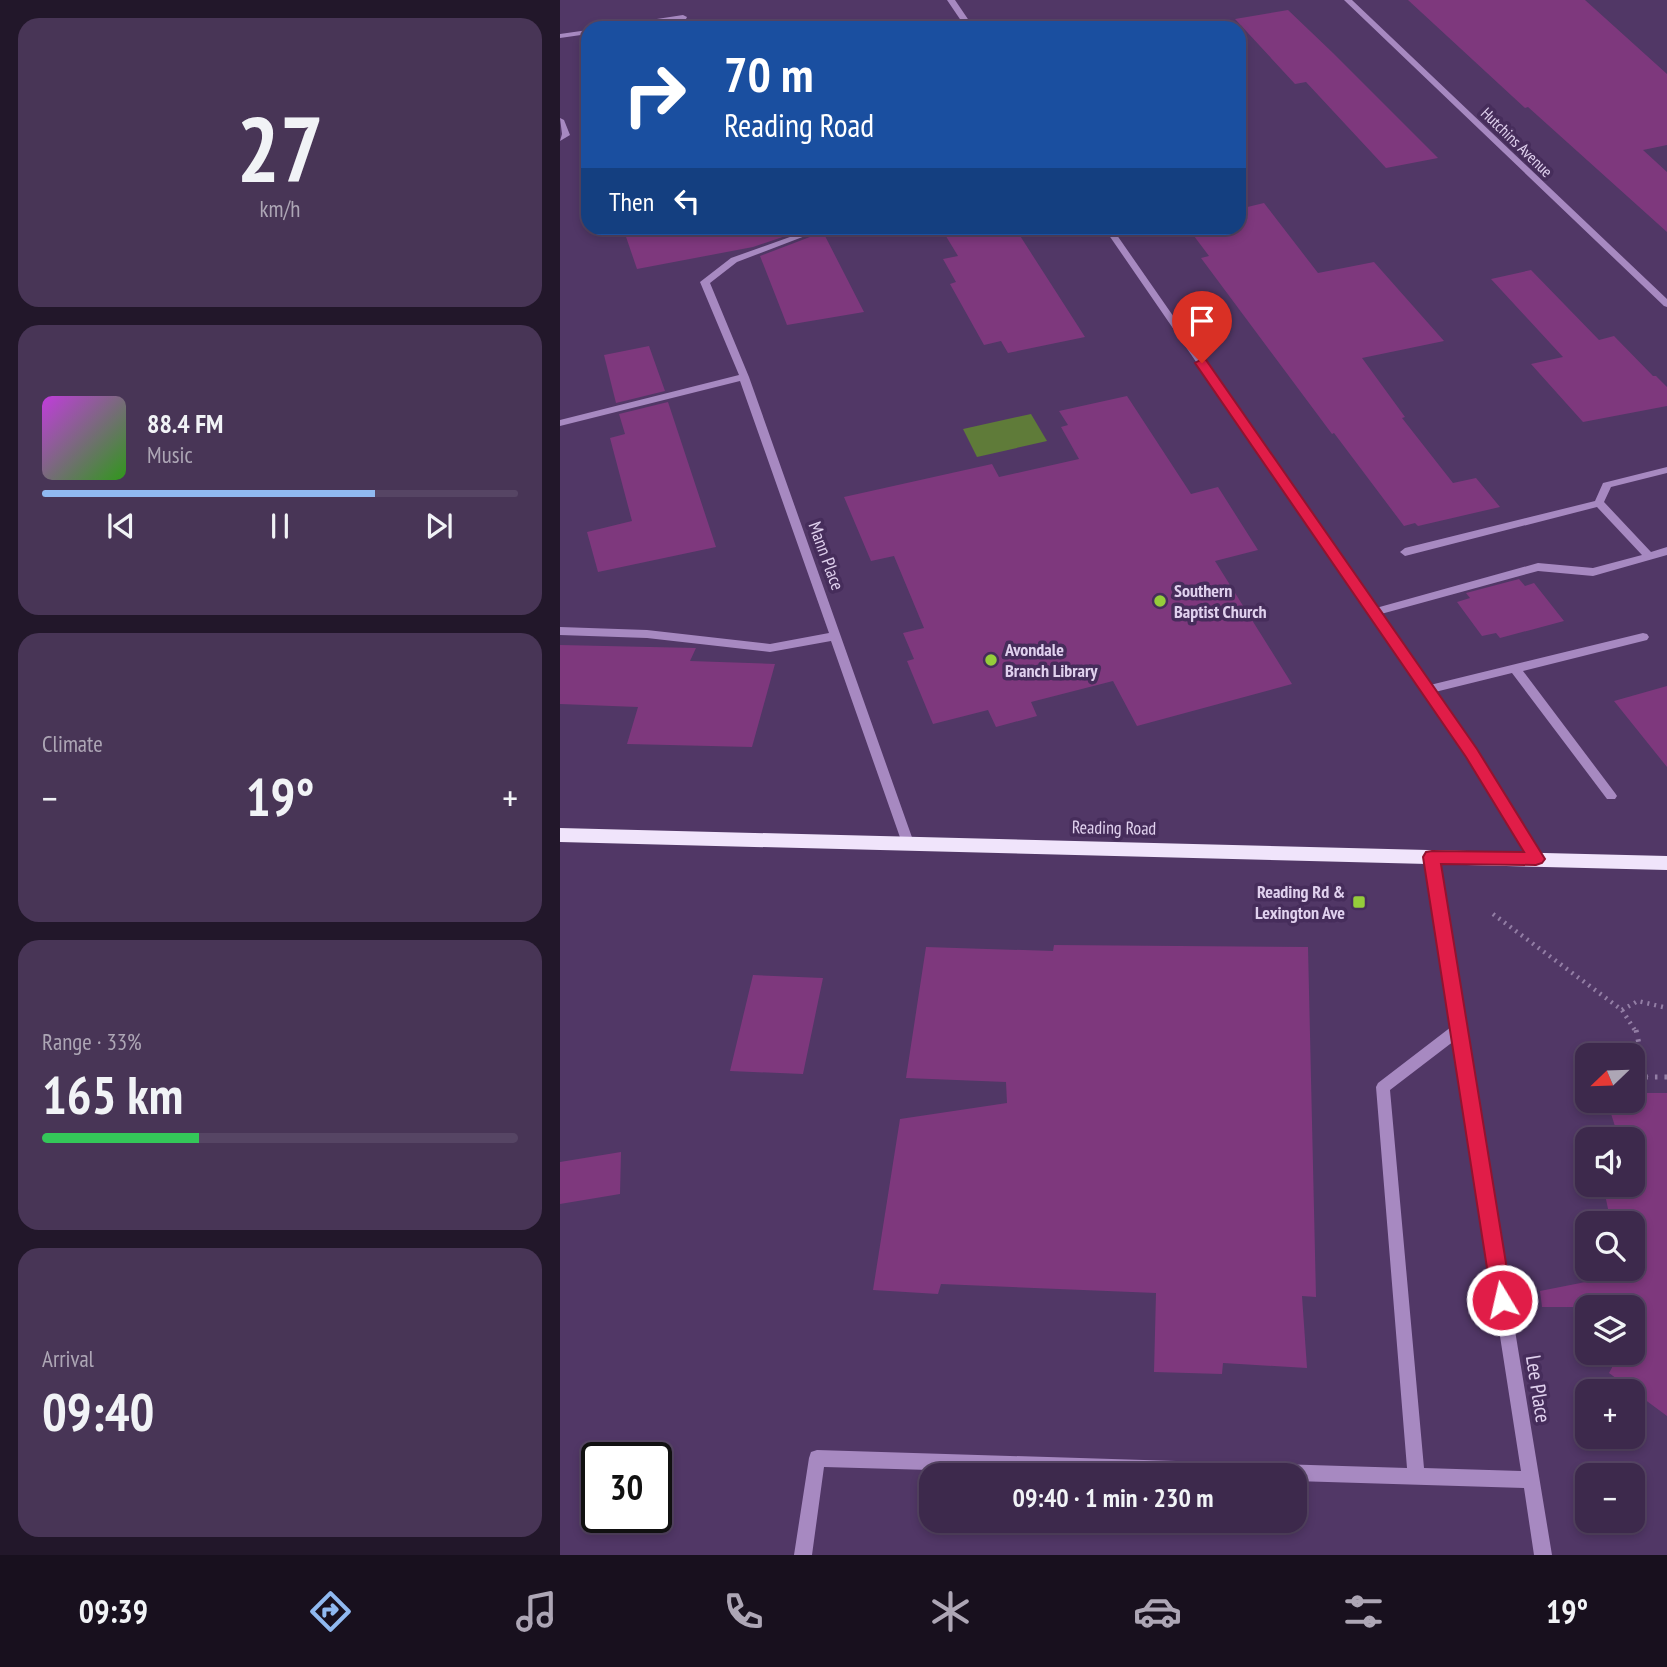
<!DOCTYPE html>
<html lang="en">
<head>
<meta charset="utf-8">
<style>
  body { margin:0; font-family:"PT Sans Narrow",sans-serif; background:#483556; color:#f1f3f6; height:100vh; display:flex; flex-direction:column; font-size:26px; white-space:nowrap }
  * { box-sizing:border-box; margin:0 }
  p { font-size:23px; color:#ada6b5 }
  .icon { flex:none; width:38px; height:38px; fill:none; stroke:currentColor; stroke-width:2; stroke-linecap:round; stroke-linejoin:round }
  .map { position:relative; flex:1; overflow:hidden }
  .side { display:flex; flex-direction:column; gap:18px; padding:18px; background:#22172a; width:560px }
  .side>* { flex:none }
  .guide { position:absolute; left:21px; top:21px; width:665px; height:214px; border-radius:21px; box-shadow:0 4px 10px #0003,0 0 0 2px #564564; background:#1a4fa0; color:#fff; overflow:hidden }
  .needle { width:46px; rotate:247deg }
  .buttons { position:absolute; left:1015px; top:1043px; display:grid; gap:14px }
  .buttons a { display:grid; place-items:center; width:70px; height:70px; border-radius:14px; background:#3d294c; box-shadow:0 4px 10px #0003,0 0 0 2px #564564; font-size:35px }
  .speed { position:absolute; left:21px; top:1442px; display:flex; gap:14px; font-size:35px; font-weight:700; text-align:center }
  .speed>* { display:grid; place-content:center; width:91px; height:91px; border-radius:50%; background:#3d294c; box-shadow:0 4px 10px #0003,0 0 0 2px #564564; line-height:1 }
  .speed .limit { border:4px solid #111; border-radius:10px; background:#fff; color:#111 }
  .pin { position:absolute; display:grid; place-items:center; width:60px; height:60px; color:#fff; margin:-72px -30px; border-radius:50% 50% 50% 0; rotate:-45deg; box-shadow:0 0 7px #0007 }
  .pin .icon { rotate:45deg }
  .me { position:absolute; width:77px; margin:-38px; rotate:351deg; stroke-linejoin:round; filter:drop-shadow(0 0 5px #0008) }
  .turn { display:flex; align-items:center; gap:24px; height:147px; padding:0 28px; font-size:32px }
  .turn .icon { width:91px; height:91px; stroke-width:2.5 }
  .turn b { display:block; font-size:49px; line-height:60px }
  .then { display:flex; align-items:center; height:66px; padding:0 28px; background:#0003; gap:14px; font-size:26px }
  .big { font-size:52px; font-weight:700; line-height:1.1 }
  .side .tile { flex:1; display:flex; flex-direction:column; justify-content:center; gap:10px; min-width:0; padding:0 24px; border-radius:21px; background:#483556 }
  .side .dial { align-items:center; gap:0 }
  .dial b { font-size:91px; line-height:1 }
  .song { display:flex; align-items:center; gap:21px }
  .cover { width:84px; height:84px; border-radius:10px; background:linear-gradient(135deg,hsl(290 70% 55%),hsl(110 70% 35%)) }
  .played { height:7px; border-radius:4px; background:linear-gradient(90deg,#90b9f0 70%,#564564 70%) }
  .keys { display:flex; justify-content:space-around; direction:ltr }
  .heat { display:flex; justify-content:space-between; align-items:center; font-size:38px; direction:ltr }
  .charge { height:10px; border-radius:5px; background:linear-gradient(90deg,#34c759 33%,#564564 0) }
  .trip { position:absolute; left:359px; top:1463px; width:388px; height:70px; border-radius:21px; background:#3d294c; box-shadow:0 4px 10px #0003,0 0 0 2px #564564; font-weight:700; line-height:70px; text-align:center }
  .dock { display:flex; height:112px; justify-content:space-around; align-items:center; background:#18101e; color:#ada6b5 }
  .dock .icon { width:49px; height:49px }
  .dock .on { color:#90b9f0 }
  .dock b { font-size:32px; color:#f1f3f6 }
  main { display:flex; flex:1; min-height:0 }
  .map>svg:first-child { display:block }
</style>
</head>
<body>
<main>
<section class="side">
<div class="tile dial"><b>27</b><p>km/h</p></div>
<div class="tile">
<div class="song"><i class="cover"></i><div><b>88.4 FM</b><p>Music</p></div></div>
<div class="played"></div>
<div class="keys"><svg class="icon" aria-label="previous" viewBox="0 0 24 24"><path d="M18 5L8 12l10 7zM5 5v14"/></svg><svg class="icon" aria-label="pause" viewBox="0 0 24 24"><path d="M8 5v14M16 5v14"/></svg><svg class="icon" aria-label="next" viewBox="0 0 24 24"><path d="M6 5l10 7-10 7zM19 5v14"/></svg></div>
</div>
<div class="tile"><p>Climate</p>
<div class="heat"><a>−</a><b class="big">19°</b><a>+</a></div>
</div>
<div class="tile"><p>Range · 33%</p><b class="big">165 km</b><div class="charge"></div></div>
<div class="tile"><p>Arrival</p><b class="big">09:40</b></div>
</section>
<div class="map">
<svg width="1107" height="1555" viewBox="0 0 1107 1555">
  <rect width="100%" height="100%" fill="#513766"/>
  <path fill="#5f7b39" d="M471,414L487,441L417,457L403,429Z"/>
  <path fill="#7e387d" d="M848,0H1025L1107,74V145L1083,150L1107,172V232L968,107L965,108Z
    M728,10L773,53L878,158L826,168L746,82L735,84L675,19Z
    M704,203L758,273L814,262L884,341L802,358L845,417L842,418L893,483L916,478L940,507L858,526L855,523L844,526L774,433L772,434L641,258L649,256L628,228H679V209Z
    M63,228H249L193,247L77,269Z
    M381,228H455L525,337L448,353L441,341L424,345L390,284L396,282L383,259L398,256Z
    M263,232L304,312L227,325L200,256Z
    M971,270L1039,340L1054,336L1093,376H1096L1107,387V406L1023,422L971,364L1003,357L931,279Z
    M89,346L105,391L56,403L44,355Z
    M567,396L631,494L658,487L698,550L655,561L732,684L577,726L553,681L471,702L477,716L436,727L428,710L373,724L347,661L354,659L343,633L364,628L334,556L311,561L284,497L432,464L439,477L519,459L501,427L508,425L499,411Z
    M108,402L156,547L38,572L27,532L72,521L50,438L65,434L59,414Z
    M959,579L965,586L974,583L1004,621L940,638L936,633L922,636L897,602L910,598L906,593Z
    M0,645L136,648L130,661L215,664L192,747L67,744L78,707L0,704Z
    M1107,686V767L1054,701Z
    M494,945L748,947L756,1297L742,1296L747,1368L663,1363L662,1374L594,1372L596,1293L381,1284L378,1294L313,1290L340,1119L447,1103L446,1082L346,1078L366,947L493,951Z
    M193,975L263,978L243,1074L170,1071Z
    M1073,1093H1107V1416L1049,1373L1060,1353H1073V1329L1084,1307H982L980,1291L1061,1275L1060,1269H1073V1223H1051L1043,1185H1074L1073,1139H1059L1047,1101H1073Z
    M61,1152L60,1194L0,1204V1162Z"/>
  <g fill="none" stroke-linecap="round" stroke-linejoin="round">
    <path stroke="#937ea5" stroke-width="4.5" stroke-dasharray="2 5" stroke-linecap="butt" d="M933,914L1062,1010L1076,1032
      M1062,1010L1078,1001L1107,1008"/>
    <path stroke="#937ea5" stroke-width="5" stroke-dasharray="2.5 7" stroke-linecap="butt" d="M1076,1030L1086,1077H1107"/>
    <path fill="#a789c1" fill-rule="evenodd" d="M387,0H395L414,28H406Z
      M784,0H792L1107,299V307L1104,306Z
      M123,15L127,17L126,19L65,28H47L51,26Z
      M28,30V34L0,38V34Z
      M0,118L4,120L10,135L0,141L2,134Z
      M255,228H266L177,262L150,283L189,377L354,843L352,846H344L342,843L271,641L210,652L87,638L0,635V627L87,630L210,644L269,633L180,381L0,426V420L179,375L140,282L171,258Z
      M544,228H552L816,608L978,563L1033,568L1082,555L1037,507L845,556L840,552L845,548L1035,501L1043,483L1107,467V473L1051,487L1044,502L1091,552L1107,547V555L1033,576L978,571L821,614L870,685L1083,633L1087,634L1089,637L1087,640L963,671L1055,793L1057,796L1055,799H1047L952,673L875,692L915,750L981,855L982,858L981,861H971L907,756Z
      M871,852L876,854L877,857L992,1555H974L964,1488L735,1481V1475H545L264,1467L252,1555H234L249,1458L251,1452L257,1450L847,1468L816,1087L818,1083L891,1027L865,857L866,854ZM894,1041L961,1471L864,1468L830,1090Z"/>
    <path fill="#f0e4fb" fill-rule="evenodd" d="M0,828L1107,856V870L0,842Z"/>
  </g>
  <path fill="#e11d48" stroke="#92132f" stroke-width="2" d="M642,359L646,360L917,749L985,859L982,863L976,865L881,864L952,1300L949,1307L942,1310L935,1307L932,1300L863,857L866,852L872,851L964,852L906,757L635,363Z"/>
  <g fill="#95cc3b" stroke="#462d5b" stroke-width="2.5">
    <circle cx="600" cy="601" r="7"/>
    <circle cx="431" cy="660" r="7"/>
    <rect x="792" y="895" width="14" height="14" rx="3.5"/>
  </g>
  <g text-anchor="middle" stroke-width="7" stroke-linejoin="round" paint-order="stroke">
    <g font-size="16" fill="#e0d1ee" stroke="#462d5b">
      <text transform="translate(957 142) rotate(44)" y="6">Hutchins Avenue</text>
    </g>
    <g font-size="18" fill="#e0d1ee" stroke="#462d5b">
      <text transform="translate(266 556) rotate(70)" y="6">Mann Place</text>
      <text transform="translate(554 828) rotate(1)" y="6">Reading Road</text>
    </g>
    <g font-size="18" font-weight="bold" fill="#e0d1ee" stroke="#462d5b" text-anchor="start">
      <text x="614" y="597">Southern<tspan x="614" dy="21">Baptist Church</tspan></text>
      <text x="445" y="656">Avondale<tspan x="445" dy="21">Branch Library</tspan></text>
      <text x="785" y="898" text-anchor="end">Reading Rd &amp;<tspan x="785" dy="21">Lexington Ave</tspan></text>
    </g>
    <g font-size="21" fill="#e0d1ee" stroke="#462d5b">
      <text transform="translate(978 1389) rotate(81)" y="7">Lee Place</text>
    </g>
  </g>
</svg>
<div class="buttons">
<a><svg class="needle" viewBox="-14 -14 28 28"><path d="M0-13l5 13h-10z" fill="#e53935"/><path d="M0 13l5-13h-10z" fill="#ada6b5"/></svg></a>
<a><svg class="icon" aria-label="sound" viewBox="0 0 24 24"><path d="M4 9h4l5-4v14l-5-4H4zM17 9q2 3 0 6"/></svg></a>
<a><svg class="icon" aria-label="search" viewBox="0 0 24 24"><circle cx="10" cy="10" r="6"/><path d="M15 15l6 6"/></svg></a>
<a><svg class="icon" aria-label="layers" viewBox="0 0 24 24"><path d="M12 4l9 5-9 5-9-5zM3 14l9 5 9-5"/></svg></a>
<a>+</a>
<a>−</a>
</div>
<div class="speed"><div class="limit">30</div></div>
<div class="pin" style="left:642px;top:363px;background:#d93025"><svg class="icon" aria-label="arrive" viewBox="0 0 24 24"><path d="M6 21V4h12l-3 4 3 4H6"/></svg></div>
<svg class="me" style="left:942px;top:1300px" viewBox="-20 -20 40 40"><circle r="17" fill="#e11d48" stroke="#fff" stroke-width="3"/><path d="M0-11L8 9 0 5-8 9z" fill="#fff"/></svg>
<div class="trip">09:40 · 1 min · 230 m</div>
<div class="guide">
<div class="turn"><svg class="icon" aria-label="right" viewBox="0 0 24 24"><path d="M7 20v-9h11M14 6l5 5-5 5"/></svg><div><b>70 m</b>Reading Road</div></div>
<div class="then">Then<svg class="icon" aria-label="left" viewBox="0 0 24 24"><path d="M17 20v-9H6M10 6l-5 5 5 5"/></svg></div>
</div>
</div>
</main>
<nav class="dock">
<b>09:39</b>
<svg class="icon on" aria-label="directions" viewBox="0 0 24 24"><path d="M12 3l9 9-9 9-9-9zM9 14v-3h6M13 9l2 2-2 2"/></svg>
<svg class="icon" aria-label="music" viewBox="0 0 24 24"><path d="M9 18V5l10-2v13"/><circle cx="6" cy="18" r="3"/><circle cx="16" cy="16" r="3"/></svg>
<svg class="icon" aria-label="phone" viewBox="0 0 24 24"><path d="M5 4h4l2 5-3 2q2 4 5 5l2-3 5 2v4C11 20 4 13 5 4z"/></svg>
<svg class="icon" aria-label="climate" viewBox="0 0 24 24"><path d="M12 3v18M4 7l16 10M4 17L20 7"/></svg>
<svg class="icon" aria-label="car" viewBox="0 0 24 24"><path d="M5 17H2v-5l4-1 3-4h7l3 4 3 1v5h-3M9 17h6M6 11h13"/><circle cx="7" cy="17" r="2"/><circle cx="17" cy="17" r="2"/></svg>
<svg class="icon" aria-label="filters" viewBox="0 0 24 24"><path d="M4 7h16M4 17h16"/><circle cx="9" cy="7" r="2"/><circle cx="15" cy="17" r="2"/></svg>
<b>19°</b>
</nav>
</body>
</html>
